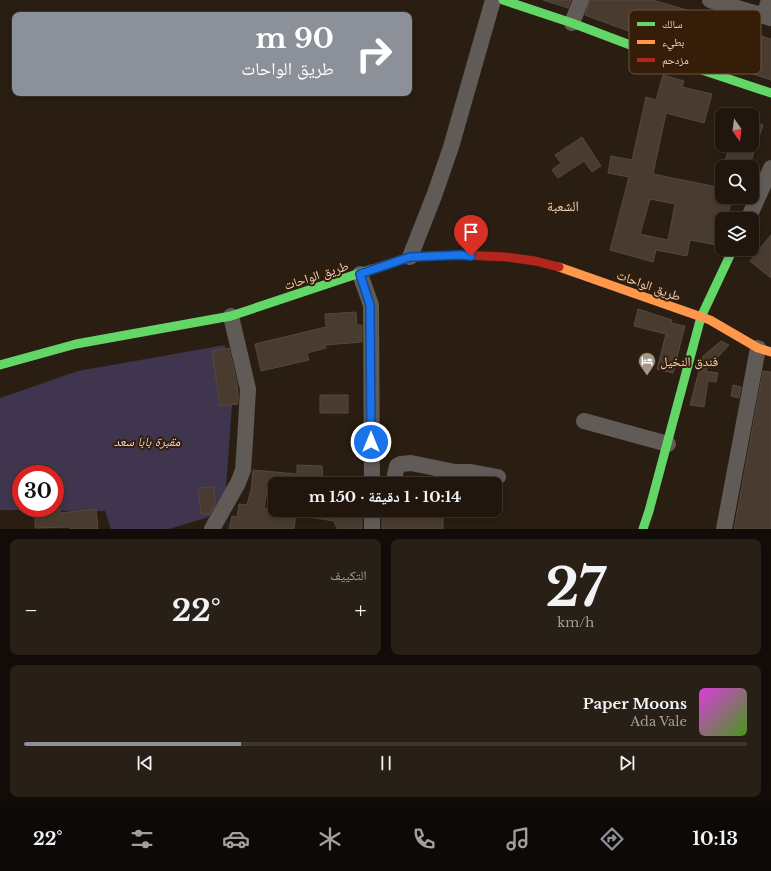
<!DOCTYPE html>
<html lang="ar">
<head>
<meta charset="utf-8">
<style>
  body { margin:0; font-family:"Libre Baskerville","Noto Naskh Arabic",serif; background:#281f17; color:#f1f3f6; direction:rtl; height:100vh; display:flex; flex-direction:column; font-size:15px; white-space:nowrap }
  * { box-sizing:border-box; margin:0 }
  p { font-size:13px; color:#a29f9e }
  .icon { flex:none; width:22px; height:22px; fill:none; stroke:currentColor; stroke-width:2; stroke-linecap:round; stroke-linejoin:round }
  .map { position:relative; height:529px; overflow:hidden; direction:ltr }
  .details { display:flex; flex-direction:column; gap:10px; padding:10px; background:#120c08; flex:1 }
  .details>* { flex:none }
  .guide { position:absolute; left:12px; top:12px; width:400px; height:84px; border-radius:8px; box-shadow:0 2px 6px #0003,0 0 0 1px #3d352e; direction:rtl; background:#8c9099; color:#fff; overflow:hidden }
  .needle { width:26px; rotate:166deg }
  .buttons { position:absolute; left:715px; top:108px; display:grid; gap:8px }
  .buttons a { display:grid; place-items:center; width:44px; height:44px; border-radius:8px; background:#20160e; box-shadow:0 2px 6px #0003,0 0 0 1px #3d352e; font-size:20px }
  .speed { position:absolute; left:12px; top:465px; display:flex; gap:8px; font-size:20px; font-weight:700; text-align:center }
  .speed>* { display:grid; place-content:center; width:52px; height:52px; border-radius:50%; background:#20160e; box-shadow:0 2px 6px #0003,0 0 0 1px #3d352e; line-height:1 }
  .speed .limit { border:6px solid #d22; background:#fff; color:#111 }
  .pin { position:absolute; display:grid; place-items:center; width:34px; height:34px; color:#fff; margin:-41px -17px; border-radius:50% 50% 50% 0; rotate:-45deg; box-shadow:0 0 4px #0007 }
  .pin .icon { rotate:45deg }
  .me { position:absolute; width:44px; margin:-22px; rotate:0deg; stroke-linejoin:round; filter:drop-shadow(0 0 3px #0008) }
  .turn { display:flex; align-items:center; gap:14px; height:84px; padding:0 12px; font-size:18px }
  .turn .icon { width:52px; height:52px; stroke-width:2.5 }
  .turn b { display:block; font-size:28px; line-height:34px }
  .big { font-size:30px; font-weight:800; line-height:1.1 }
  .details .card { flex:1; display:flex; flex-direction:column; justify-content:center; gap:6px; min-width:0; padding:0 14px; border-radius:8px; background:#281f17 }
  .details .dial { align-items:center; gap:0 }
  .dial b { font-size:52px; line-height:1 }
  .song { display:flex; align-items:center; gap:12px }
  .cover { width:48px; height:48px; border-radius:6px; background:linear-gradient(135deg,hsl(300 70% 55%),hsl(100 70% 35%)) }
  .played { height:4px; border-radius:2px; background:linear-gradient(90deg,#8c9099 30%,#3d352e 30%) }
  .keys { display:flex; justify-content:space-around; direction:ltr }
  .heat { display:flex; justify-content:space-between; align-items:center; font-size:22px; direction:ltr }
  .details .tiles { flex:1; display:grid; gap:10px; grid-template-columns:1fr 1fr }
  .card:last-child { grid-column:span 2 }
  .trip { position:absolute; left:268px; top:477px; width:234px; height:40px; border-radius:8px; background:#20160e; box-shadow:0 2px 6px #0003,0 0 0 1px #3d352e; font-weight:800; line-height:40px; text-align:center; direction:rtl }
  .menu { display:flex; height:64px; justify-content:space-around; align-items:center; background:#0d0906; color:#a29f9e }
  .menu .icon { width:28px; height:28px }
  .menu .current { color:#8c9099 }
  .menu b { font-size:18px; color:#f1f3f6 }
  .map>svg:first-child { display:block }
</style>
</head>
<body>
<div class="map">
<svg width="771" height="529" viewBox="0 0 771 529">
  <rect width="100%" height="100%" fill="#2a1e12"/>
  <path fill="#3f354e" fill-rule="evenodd" d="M225,345L232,405L226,489L209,517L169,529H111L105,511L0,510V398L78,371ZM21,474H55V508H21Z"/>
  <path fill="#493b2f" stroke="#54493f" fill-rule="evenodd" d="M543,0H571L568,8Z
    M590,0H653L724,21L723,24L771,39V80L658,42L585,15Z
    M663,75L684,81L682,87L712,94L704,123L666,113L653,174L722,188V197H732L728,217L722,216V243L721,246L690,240L687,256L656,250L653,262L610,250L629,177L608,173L611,156L632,160L646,97L656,100ZM650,199L675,204L668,240L640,234Z
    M752,121L763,125L749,167H743L725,161L730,145H752Z
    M582,137L601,166L592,172L584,161L558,178L552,170L561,163L555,155Z
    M771,235V278L750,261Z
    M638,309L672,320L671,323L685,326L673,373L657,369L666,334L634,326Z
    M356,312L357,325H362V342L325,345L326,348L307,353L309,360L261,371L255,344L326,327L325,314Z
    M721,341L729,345L705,371L718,373L716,382L708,381L704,407L690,405L703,356Z
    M229,348L237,383L238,393V404L220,406L212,351Z
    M763,371L771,372V529H734Z
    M733,385L741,387L739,398L731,396Z
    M320,395H348V413H320Z
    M297,465L322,466L323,484H275V486L268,485L264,508L296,511L294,529H229L232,516L237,517L239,504L247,505L251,490L253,470L297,474Z
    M214,487L215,504L210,514H201L198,488Z
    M96,509L98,529H70V527L35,528V511L60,510V513Z
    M303,510H362V529H337L334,521L302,516Z
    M382,510H443V529H382Z"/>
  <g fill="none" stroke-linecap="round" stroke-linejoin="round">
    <path stroke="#605b56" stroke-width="16" d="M710,0L771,18
      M764,16L769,0
      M572,23L581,0
      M748,219L771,168
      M410,257L434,196L451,147L493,0
      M360,274L371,305L372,484
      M584,421L668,444
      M393,484L397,466L401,464L411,463L455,472H471L498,477
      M212,529L238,483L243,470L245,441L248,389L231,316
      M372,529V510
      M724,529L758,348"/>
    <path stroke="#63d668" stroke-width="9" d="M503,0L572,23L654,54L771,93
      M0,365L76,344L231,316L372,269
      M643,529L649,511L701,317L733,249"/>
    <path stroke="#ff974d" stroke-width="9" d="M559,267L710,320L758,348L771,352"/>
    <path stroke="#b3261e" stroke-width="9" d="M372,269L410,257L461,255L506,257L535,261L559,267"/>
  </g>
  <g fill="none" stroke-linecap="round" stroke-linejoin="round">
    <defs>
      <path id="route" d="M371,442L370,305L360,274L410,257L461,255L471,256"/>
    </defs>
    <use href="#route" stroke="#114b97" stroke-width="10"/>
    <use href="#route" stroke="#1a73e8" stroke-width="7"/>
  </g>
  <defs>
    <symbol id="hotel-pin" viewBox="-11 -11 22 30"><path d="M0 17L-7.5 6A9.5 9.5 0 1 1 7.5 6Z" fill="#a49689" stroke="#351d07"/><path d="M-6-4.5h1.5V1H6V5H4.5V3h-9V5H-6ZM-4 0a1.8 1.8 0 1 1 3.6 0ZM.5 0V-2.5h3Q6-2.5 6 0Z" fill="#fff"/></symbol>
  </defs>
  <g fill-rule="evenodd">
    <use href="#hotel-pin" x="637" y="351" width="20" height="27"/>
  </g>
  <g text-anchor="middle" stroke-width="4" stroke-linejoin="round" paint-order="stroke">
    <g font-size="13" fill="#e6d6c9" stroke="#351d07">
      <text transform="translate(316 275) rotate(-18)" y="5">طريق الواحات</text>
      <text transform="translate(649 285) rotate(20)" y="5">طريق الواحات</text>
    </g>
    <g font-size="13" fill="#e6d6c9" stroke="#351d07" text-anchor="start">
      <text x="660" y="366">فندق النخيل</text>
    </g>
    <g font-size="13" font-style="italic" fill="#dfd8f5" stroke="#351d07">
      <text x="147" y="446">مقبرة بابا سعد</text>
    </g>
    <g font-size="14" fill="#e6d6c9" stroke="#351d07">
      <text x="563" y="211">الشعبة</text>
    </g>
  </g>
  <rect x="629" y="10" width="132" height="64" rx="6" fill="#351d07" stroke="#6a5441" stroke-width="1"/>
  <rect x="637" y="22" width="18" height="4" fill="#63d668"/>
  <rect x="637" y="40" width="18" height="4" fill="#ff974d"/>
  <rect x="637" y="58" width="18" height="4" fill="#b3261e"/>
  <g font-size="11" fill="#e6d6c9">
    <text x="662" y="28">سالك</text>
    <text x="662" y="46">بطيء</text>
    <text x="662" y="64">مزدحم</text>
  </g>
</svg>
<div class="buttons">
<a><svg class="needle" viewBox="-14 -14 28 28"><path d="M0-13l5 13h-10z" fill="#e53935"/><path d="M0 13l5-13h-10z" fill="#a29f9e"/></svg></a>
<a><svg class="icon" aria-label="search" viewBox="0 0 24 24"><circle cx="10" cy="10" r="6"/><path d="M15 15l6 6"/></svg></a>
<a><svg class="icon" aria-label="layers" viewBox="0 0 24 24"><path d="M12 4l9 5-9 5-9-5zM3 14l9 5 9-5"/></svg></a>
</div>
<div class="speed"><div class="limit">30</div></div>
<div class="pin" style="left:471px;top:256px;background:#d93025"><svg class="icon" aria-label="arrive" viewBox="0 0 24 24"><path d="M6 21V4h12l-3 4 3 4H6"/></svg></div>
<svg class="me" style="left:371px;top:442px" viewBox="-20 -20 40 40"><circle r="17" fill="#1a73e8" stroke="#fff" stroke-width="3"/><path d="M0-11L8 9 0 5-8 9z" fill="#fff"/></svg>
<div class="trip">10:14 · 1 دقيقة · 150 m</div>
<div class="guide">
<div class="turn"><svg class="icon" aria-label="right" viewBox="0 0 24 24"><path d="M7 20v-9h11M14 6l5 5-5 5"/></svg><div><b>90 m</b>طريق الواحات</div></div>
</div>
</div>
<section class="details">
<div class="tiles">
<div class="card dial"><b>27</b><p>km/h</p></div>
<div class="card"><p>التكييف</p>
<div class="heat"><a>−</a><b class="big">22°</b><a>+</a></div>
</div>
<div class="card">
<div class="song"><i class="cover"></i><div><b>Paper Moons</b><p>Ada Vale</p></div></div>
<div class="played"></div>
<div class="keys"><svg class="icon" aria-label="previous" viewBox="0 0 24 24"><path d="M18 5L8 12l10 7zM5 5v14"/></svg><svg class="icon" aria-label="pause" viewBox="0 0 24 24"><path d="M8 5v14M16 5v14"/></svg><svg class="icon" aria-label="next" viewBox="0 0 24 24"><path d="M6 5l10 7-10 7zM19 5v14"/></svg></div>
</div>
</div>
</section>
<nav class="menu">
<b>10:13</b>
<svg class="icon current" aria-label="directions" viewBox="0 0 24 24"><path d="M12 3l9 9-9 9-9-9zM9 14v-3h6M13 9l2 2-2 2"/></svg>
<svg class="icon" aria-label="music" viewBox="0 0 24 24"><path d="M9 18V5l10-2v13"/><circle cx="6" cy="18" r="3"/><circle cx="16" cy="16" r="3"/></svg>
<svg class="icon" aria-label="phone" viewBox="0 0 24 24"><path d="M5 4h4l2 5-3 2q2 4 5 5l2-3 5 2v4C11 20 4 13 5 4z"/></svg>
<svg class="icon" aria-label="climate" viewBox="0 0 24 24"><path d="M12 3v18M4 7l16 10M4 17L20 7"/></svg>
<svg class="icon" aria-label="car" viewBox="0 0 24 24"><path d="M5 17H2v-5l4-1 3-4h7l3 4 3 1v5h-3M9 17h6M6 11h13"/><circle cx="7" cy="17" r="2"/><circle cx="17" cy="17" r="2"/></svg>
<svg class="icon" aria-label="filters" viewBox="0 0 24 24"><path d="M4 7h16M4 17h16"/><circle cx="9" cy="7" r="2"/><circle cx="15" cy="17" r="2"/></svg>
<b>22°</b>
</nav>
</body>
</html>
